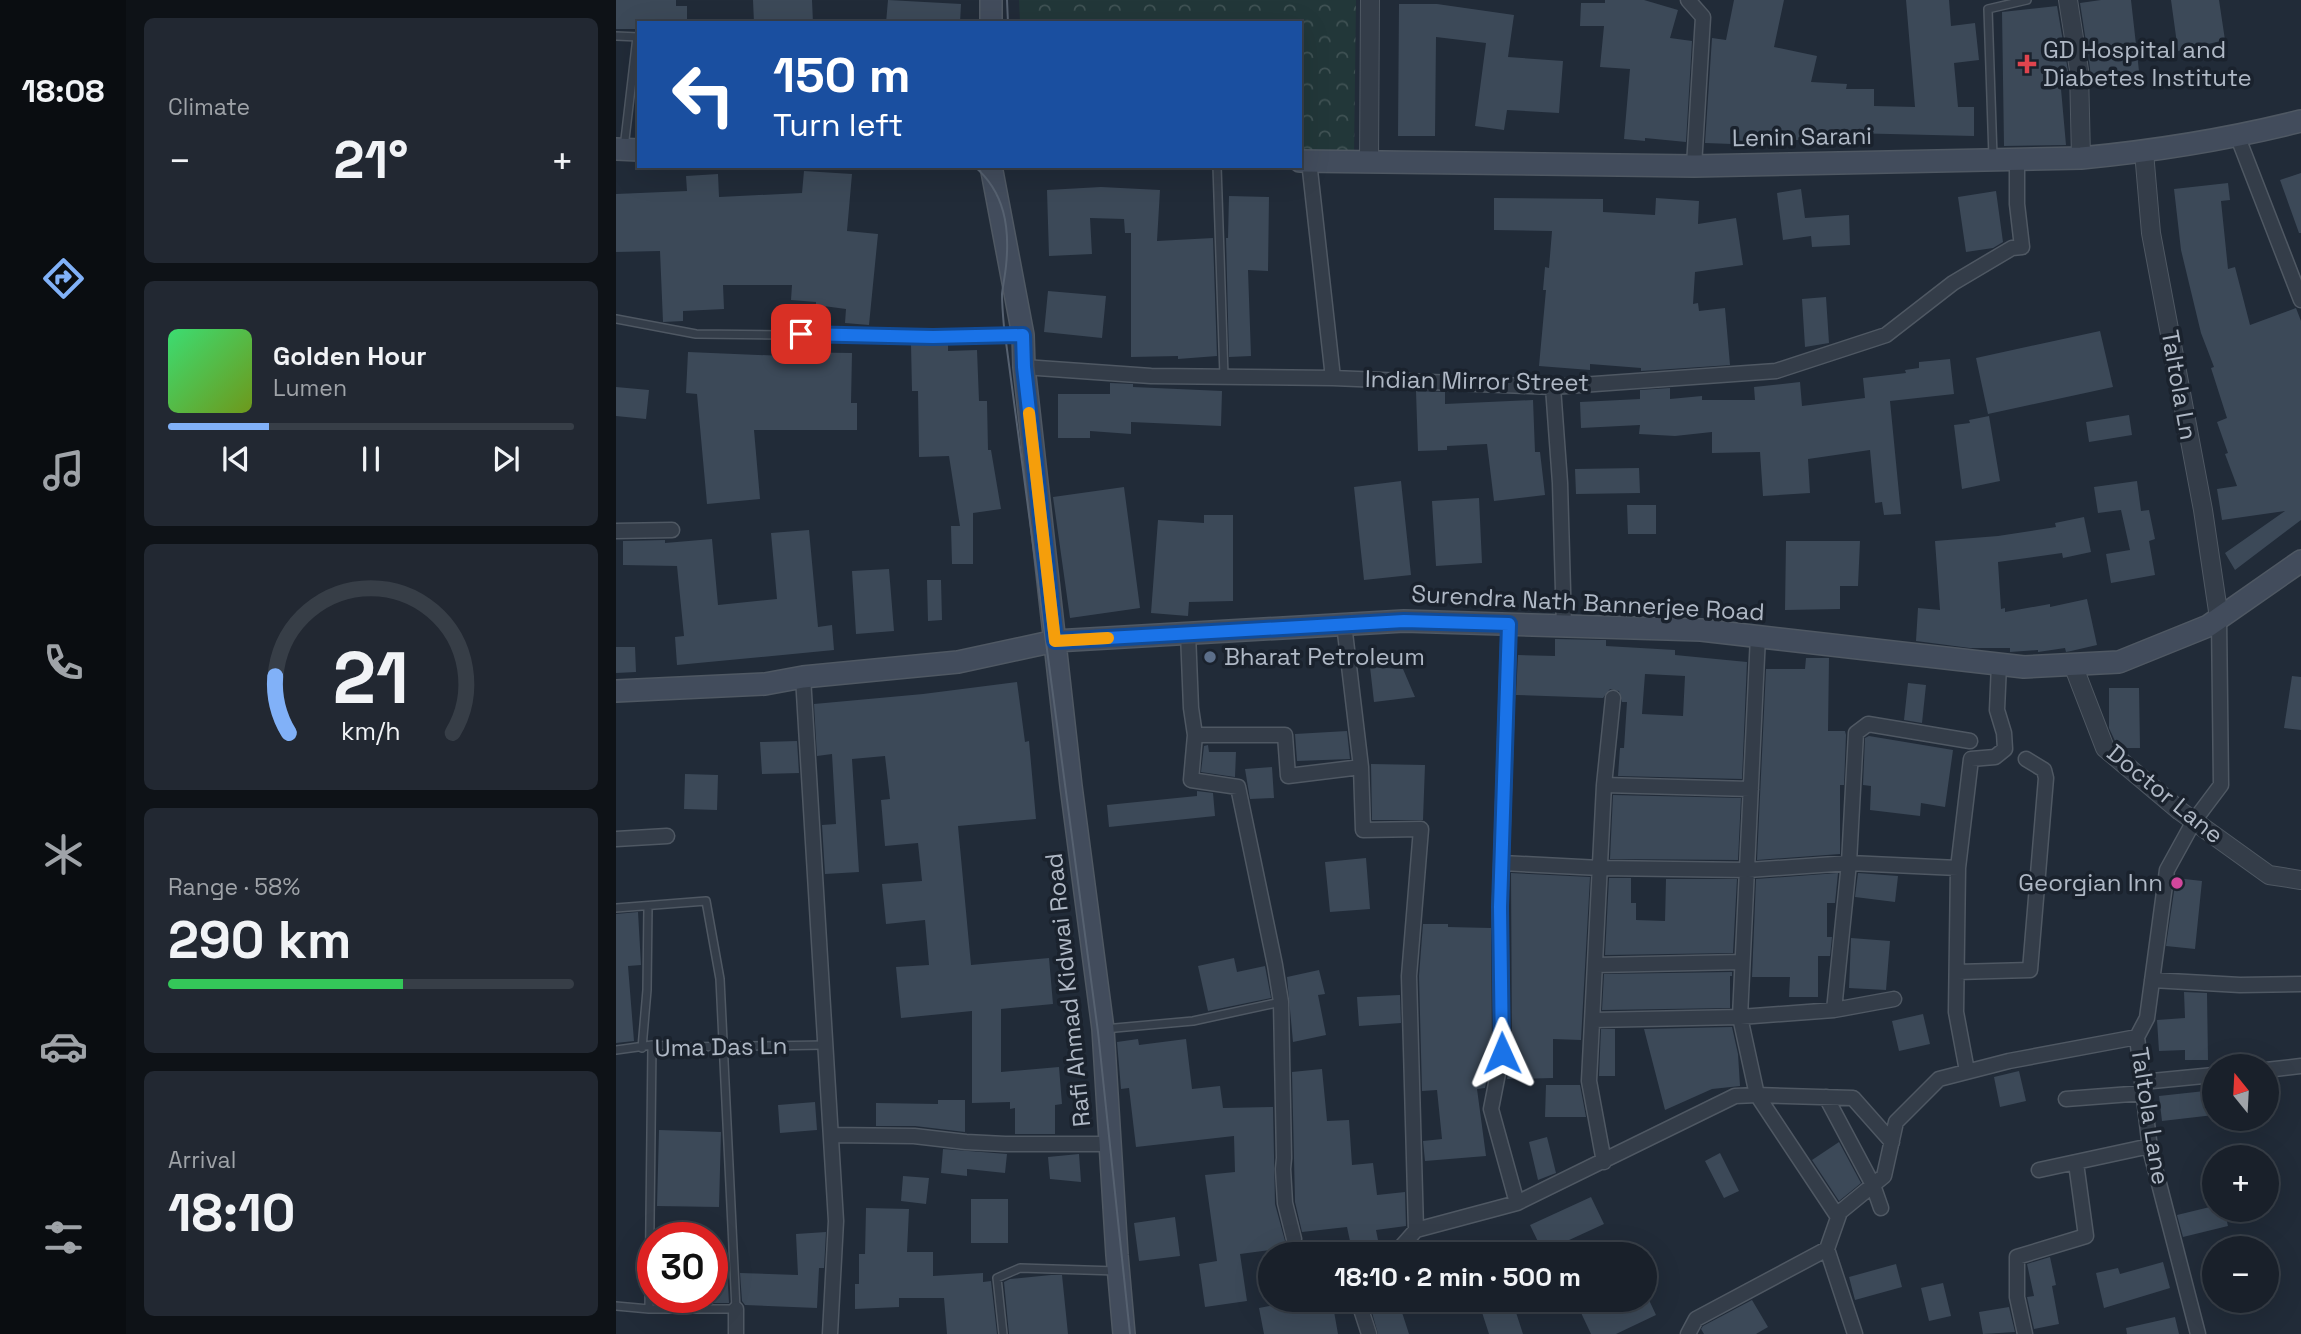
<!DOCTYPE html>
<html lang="en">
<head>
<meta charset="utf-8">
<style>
  body { margin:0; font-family:"Space Grotesk",sans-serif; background:#222832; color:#f1f3f6; height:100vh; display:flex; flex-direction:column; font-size:26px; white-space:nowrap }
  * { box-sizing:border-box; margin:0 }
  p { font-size:23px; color:#9fa3a8 }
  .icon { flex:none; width:38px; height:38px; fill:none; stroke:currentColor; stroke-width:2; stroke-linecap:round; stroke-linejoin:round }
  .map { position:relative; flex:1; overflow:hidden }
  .panel { display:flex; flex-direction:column; gap:18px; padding:18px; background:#0e1217; width:490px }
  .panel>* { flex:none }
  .banner { position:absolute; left:21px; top:21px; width:665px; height:147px; border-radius:0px; box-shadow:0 7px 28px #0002,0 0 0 2px #373e47; background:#1a4fa0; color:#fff; overflow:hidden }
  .needle { width:46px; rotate:342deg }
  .tools { position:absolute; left:1586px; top:1054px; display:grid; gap:14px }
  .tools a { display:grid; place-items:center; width:77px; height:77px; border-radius:50%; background:#19202a; box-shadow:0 7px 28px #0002,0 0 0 2px #373e47; font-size:35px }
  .speed { position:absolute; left:21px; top:1222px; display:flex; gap:14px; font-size:35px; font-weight:700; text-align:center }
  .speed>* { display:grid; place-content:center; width:91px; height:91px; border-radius:50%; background:#19202a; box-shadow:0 7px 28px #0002,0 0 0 2px #373e47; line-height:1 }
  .speed .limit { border:10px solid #d22; background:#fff; color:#111 }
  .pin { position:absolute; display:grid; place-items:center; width:60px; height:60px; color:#fff; margin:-30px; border-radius:14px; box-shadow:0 4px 10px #0006 }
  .me { position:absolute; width:77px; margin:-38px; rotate:359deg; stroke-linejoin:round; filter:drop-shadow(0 0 5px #0008) }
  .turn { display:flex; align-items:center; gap:24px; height:147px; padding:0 21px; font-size:32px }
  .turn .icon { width:91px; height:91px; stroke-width:2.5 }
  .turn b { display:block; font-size:49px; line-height:60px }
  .big { font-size:52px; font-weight:700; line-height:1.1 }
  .panel .widget { flex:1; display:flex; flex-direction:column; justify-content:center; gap:10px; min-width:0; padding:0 24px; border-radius:10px; background:#222832 }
  .panel .dial { align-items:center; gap:0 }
  .dial svg { height:182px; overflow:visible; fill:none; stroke:#373e47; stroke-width:7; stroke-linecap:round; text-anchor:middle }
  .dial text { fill:#f1f3f6; stroke:none }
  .song { display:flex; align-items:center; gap:21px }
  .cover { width:84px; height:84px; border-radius:10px; background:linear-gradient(135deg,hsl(140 70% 55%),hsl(80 70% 35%)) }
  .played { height:7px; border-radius:4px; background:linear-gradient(90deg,#81b1f8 25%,#373e47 25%) }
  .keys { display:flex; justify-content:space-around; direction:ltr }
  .heat { display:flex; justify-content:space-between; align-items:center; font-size:38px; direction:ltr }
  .charge { height:10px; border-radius:5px; background:linear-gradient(90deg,#34c759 58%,#373e47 0) }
  .trip { position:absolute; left:642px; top:1242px; width:399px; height:70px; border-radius:35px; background:#19202a; box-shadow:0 7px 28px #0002,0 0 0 2px #373e47; font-weight:700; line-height:70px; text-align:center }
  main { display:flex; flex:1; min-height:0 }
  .tabs { display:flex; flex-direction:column; width:126px; justify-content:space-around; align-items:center; background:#0a0d11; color:#9fa3a8 }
  .tabs .icon { width:49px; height:49px }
  .tabs .current { color:#81b1f8 }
  .tabs b { font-size:32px; color:#f1f3f6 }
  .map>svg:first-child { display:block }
</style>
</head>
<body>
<main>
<nav class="tabs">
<b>18:08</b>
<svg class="icon current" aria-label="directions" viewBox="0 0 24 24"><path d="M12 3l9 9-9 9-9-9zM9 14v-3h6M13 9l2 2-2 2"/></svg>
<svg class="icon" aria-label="music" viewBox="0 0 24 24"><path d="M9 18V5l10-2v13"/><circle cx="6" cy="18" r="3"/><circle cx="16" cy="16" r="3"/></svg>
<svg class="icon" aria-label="phone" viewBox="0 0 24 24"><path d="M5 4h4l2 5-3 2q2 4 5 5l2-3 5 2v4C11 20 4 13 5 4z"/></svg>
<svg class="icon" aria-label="climate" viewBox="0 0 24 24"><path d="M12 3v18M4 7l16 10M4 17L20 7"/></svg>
<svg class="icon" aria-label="car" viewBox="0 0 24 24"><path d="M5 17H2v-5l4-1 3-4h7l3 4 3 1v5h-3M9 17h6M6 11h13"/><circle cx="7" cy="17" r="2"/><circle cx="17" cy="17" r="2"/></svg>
<svg class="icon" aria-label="filters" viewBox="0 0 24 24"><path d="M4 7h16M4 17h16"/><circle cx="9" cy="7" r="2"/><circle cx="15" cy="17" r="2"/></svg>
</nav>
<section class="panel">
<div class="widget"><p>Climate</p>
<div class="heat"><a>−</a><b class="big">21°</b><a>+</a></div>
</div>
<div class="widget">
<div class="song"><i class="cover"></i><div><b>Golden Hour</b><p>Lumen</p></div></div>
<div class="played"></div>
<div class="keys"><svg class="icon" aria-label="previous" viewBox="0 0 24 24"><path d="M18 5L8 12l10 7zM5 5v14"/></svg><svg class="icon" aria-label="pause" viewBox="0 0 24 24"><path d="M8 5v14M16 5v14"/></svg><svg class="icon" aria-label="next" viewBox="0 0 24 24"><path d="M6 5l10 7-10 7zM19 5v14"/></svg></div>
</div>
<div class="widget dial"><svg viewBox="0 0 100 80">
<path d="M14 69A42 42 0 1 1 86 69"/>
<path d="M14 69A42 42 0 0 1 8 44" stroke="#81b1f8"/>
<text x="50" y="56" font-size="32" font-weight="700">21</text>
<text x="50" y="72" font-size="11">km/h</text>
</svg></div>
<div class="widget"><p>Range · 58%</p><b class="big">290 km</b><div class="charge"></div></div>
<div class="widget"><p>Arrival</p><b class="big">18:10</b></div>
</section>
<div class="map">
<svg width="1685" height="1334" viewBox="0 0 1685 1334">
  <defs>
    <pattern id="forest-crowns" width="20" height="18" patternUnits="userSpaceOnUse" patternTransform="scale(1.75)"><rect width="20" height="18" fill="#223739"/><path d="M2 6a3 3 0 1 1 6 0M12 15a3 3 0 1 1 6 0" fill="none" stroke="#405254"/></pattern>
  </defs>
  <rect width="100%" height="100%" fill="#212b38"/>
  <path fill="url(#forest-crowns)" d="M403,0H740L738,157L684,156V23H404Z"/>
  <path fill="#3c4958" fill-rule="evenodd" d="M0,0H60V6H71V23H23V29H0Z
    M137,0H196L197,23H138Z
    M272,0L345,4L344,23H270Z
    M989,0H1028L1062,10L1054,38L1076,41L1070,142L1029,138V141L1008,139L1014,69L984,67L988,26H964L965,3H989Z
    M1118,0H1168L1158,47L1201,56L1195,82L1231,84L1230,89H1258V106L1299,107L1290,0H1333L1335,26L1359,23L1363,60L1338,63L1342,107H1358V136L1189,132V140H1158V144L1116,141V144L1089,143L1096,38L1110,40Z
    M1485,0H1515L1524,80L1475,86L1474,68L1464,3Z
    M1555,0H1603L1609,40L1562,51Z
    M783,4H821L898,15L892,57L947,61L943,113L891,110L888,130L859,126L870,43L820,37L819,136H782Z
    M1441,6L1452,71V88L1445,89L1450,145L1388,146L1386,12Z
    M188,171L236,174L231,231L262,234L253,325L229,323L230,309L200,305V302L175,300L176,285H107L108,309L67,311V321L47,322L44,251L0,252V194L71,191L70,176L102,174L103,197L186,193Z
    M1685,173V233H1683L1664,180Z
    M1612,183L1614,200L1605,201L1612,269L1619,267L1634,325L1680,308L1685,321V520L1619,570L1609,553L1669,511L1606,520L1601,489L1621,486L1609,454L1612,453L1601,422L1611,418L1595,368L1598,367L1585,333L1565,250L1558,189Z
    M485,187L544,190L541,241L597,238L601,356L562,359V356L515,357V233H509L508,219L474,218L476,254L433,256L431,190Z
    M1185,189L1189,218L1233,215L1234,245L1196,247L1195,236L1167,240L1161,193Z
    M1380,191L1387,242L1377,248L1350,252L1342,197Z
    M613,196L653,197L652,271L632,270L635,356L613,357L610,238H612Z
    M878,198L987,199V212L1039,215L1040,198L1083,201L1082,224L1120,218L1127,265L1079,272L1077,304L1082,303L1083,311L1109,308L1114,365L1025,371V368L974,364V370L923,366L930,290H927L929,267L933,268L936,231L878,230Z
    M432,291L490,296L486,338L428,332Z
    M1210,297L1213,343L1189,347L1186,299Z
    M1484,331L1497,387L1372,414L1360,358Z
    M332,343V351L361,350L363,401H371L372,450H375L385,509L357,513V564H336L335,526H344L333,456L303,457L302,391H296L295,344Z
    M72,352L168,356V352L236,353L235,403H241V430H138L144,499L91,504L81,394L70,393Z
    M1334,359L1338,394L1274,401L1285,514L1268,515L1266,502L1259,503L1254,450L1192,459L1194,493L1147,496L1144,452L1096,453V432L1059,436L1023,434L1024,425L965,428L964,402L1024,399V390L1054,388V399L1086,396V400H1139L1138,387L1184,382L1186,406L1249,398L1247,378L1290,373L1289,370L1303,368V362Z
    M494,383L517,384V387L606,391L605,426L515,422V434L474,431V438H442V394H494Z
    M0,387L33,390L30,419L0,416Z
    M800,391L829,392V404L917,400L919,452H924L929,495L878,501L871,444L831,446V450L802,451Z
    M1513,415L1516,435L1473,442L1470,422Z
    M1373,416L1384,481L1346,489L1338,425L1354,423L1353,420Z
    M1023,468L1024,493L960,494L959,469Z
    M785,481L795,575L748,580L738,487Z
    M1521,481L1525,511L1533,510L1539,539L1533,541L1539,575L1495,583L1490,554L1514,550L1505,510L1482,513L1478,487Z
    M508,487L524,608L454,618L437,497Z
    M863,498L866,563L820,566L816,501Z
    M1011,505H1040V534H1012Z
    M588,515H617V601L573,602L572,616L535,613L542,520L588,523Z
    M1468,517L1475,552L1447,558L1446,553L1382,562L1385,609L1389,608V612L1434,604V607L1471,599L1481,645L1455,651L1450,652L1449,648L1422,652V650L1394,652V648H1354L1300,641L1302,608L1324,610L1319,541L1382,536L1440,527L1439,523Z
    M193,530L202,627L216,625L218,650L61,665L59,637L68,636L61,566L7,565V541L49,540V543L96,539L102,605L161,599L155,533Z
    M1170,541H1244L1242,586H1224V609L1169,610Z
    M273,569L278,631L240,634L236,571Z
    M311,580H325L326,620L312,621Z
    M939,639L990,640V646L1059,650V655L1131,662L1126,779L1002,776L1004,748H1008L1011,702H1006L1003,691L994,689L987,698L900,695L902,655L939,656ZM1029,674L1069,676L1067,716L1026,714Z
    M0,647H19L20,672L0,673Z
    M1190,658H1213L1212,731H1229L1230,735L1228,785H1224V854L1141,860L1150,669H1189Z
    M754,667L787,669L799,697L758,702Z
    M1676,676L1685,677V730L1668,728Z
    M401,682L409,742L413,741L420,819L342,826L355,965L433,958L437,1004L385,1009V1072L443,1067L446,1104L439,1105V1134H399V1108L394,1109V1102L356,1103V1011L285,1018L280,967L313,965L309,920L270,924L266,884L306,881L302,843L269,846L265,800L274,799L269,756L236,759L243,872L209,874L206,825L220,824L216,754L201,756L198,704L307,694Z
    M1292,683L1310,685L1306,723L1288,720Z
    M1493,688H1523L1524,748H1507L1499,741L1493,728Z
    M731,731L734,759L681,761L679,734Z
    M1253,736L1337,750L1329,807L1305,803L1304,816L1254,810L1255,786L1247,785L1249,738Z
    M181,741L183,773L146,774L144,742Z
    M592,745L593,752H620L619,777L585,772L588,746Z
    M755,764L809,765L807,820H756Z
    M656,767L658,798L634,799L629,769Z
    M69,774L102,775L101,810L68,809Z
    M581,791L597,793L599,816L493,827L491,805L581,796Z
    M997,795L1125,798L1122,860L994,859Z
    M750,858L754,909L714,912L709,862Z
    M895,873L974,877L965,1040L937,1039V1078L891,1079L896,1053Z
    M1222,873L1219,903H1211V937H1216L1214,956H1202V997H1173L1174,977H1136L1140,879Z
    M1242,873L1282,876L1279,902L1239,897Z
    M993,878H1015V903H1020V920L1049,921L1050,879H1121L1117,953L989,955Z
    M1560,878L1586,881L1579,949L1550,946Z
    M22,912L25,965L12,966L18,1041L0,1043V914Z
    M807,924H832V927L875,928L876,1052L869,1088L861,1089L870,1156L809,1161L807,1141L826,1139L821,1090L806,1091L803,976Z
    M1235,938L1274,941L1270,990L1233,988Z
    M618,958L621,972L649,966L655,998L592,1011L582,966Z
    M703,970L709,994L702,995L710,1035L677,1042L671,977Z
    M1116,972V976H1114V1008L986,1010L988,974Z
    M1568,992L1591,993L1592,1060H1569V1050L1543,1051L1541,1020L1569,1018Z
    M784,995L785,1023L743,1026L741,997Z
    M1307,1014L1314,1044L1283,1051L1276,1021Z
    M1116,1027L1122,1054L1124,1086L1096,1089L1049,1110L1028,1029Z
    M985,1029H999V1076H983Z
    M522,1039L523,1045L570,1039L576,1089L604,1086L607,1108L657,1107L659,1204L669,1241L672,1246L678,1248L679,1255H655L654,1250L624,1254L631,1301L589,1307L583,1264L601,1261L589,1175L619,1172L618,1136L520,1147L513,1088L505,1089L501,1042Z
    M706,1069L711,1121L733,1120L736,1165L757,1163L761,1195L789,1192L790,1226L760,1230L765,1255H737L731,1227L686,1232L679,1202L676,1072Z
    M1403,1071L1410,1101L1384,1107L1378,1077Z
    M930,1085H964L970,1117H929Z
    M1598,1090V1115L1546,1121L1543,1096Z
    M322,1100H349V1132L299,1126H260V1103L322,1104Z
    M199,1102L201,1130L164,1133L162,1105Z
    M43,1130L105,1132L103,1207L41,1206Z
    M931,1137L940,1173L922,1180L913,1142Z
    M1223,1142L1245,1183L1223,1201L1196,1160Z
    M327,1149L391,1154L389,1173L351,1169V1176L325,1173Z
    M1104,1153L1123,1191L1108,1198L1089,1161Z
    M463,1154L465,1182L434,1179L432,1157Z
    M287,1176L313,1178L310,1204L285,1201Z
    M975,1197L988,1224L927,1252L914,1225Z
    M355,1199H392V1243H355Z
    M1598,1206V1209H1608L1612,1226L1567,1237L1561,1215Z
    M250,1208L293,1209L291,1252H317V1276L367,1273V1282L375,1281L381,1334H331L328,1298H283V1307L239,1309V1284H243V1254H249Z
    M559,1217L564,1256L523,1261L518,1223Z
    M210,1232L208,1268H203L201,1308L129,1305L126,1301L124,1273L182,1275L180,1234Z
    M1434,1257L1440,1285L1436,1286L1443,1324L1418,1329L1411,1297L1418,1296L1411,1264Z
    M1547,1262L1554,1288L1488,1308L1480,1273L1502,1268L1504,1274Z
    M1280,1264L1286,1287L1239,1300L1233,1277Z
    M96,1270H111L113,1303H96Z
    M435,1275H446L452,1334H393L388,1282L394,1279Z
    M1327,1283L1335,1316L1313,1321L1305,1288Z
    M684,1300H716L722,1334H648L643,1308Z
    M782,1300L793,1334H762L755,1309Z
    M862,1300H896L907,1334H873Z
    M959,1300H1033L1040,1315L1000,1334H975Z
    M1136,1300L1152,1327L1140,1334H1088L1085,1329L1087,1326Z
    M1393,1307L1399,1332L1367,1334L1363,1312Z
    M1559,1317L1563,1334H1511L1510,1328Z"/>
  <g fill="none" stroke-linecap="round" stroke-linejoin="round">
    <defs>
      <path id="service" d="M0,36L23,37
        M8,148L21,37
        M1377,157L1372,9L1411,0
        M601,166L608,376
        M0,319L80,334L317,337L404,335
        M0,908L90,901L104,979L120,1309H33
        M488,1029L577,1021L665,1002
        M26,1048L31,990L32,906
        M0,1050L36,1045L68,1047L209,1045
        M0,1306L33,1309L36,1045
        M387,1334L381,1278L404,1268L501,1271"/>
      <path id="minor" d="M1072,0L1087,17L1078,166
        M1621,135L1685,300
        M693,161L717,378
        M408,367L535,376L717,378L937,387L1160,371L1270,335L1337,283L1396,248L1406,247L1401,204V160
        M937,387L944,483L948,626
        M0,531L56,530
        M728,624L745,767
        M893,624L884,907L886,1053L875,1109L901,1203
        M572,633L575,708L579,735L575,780L622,787L659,965L665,1002L668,1158L667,1169L669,1203L678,1239
        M1142,636L1124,1017L1141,1095L1222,1217
        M187,677L220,1221L214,1334
        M579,735H669L672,776L745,767L747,830L805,829L793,976L800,1230
        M988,785L1135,789
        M0,839L51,836
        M886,863L984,868L1132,870L1233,863L1342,868
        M979,965L1126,962
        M1341,972L1414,970L1430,778L1428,770L1410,759
        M1536,980L1624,985L1685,984
        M1218,1010L1233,863L1240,733L1252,724L1354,741
        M977,1020L1124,1017L1218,1010L1278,999
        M1650,1070L1685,1066
        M1351,1071L1340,1012L1342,868L1355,759L1379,757L1389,749L1388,733L1381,710L1383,664
        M1526,1082L1598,1075
        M1210,1097L1257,1185L1265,1208
        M1450,1099L1528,1093
        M215,1135L298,1136L350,1142L389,1144H494
        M988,1162L973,1081L988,785L997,698
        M1423,1170L1534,1146
        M778,1255L800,1230L901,1203L1119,1096L1141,1095L1237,1098L1276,1142
        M742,1300L753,1334
        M120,1309V1334
        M1072,1334L1080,1319L1211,1249
        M1239,1334L1211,1249L1224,1212L1268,1176L1280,1122L1323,1079L1393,1061L1521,1037
        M1409,1334L1401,1297V1257L1470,1236L1460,1163
        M1582,1334L1534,1149L1521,1037L1531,1018L1551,870L1578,821L1605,785L1603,618"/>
      <path id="tertiary" d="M1452,0L1463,70L1465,158
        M1528,152L1535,233L1587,510L1603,618
        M753,162L754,0
        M1457,665L1489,748L1564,811L1653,875L1685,880"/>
      <path id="secondary" d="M375,23V0
        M0,149L23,150
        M684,161L1078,166L1465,158C1539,151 1613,139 1685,121
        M375,166L407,335L408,367L455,786L487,1029L501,1255L508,1334
        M0,691L149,684L187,677L342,662L439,641L788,621L1085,630L1408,667L1503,662L1592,626L1685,561"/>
    </defs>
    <use href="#service" stroke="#4f5863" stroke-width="10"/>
    <use href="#minor" stroke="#4f5863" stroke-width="17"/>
    <use href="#tertiary" stroke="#4f5863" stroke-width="20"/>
    <use href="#secondary" stroke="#4f5863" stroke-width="24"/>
    <use href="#service" stroke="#343d49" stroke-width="7"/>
    <use href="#minor" stroke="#343d49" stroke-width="14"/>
    <use href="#tertiary" stroke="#343d49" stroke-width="18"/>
    <use href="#secondary" stroke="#424c5c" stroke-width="21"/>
    <path stroke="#566170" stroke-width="2" d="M391,0L392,23
      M358,166C389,192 394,228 390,266C389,276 387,285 386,294C386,305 387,316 388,327L482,1032L514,1334"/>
  </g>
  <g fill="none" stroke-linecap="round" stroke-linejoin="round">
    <defs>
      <path id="route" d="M185,334L317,337L407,335L408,367L439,641L788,621L893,624L884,907L886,1053"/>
    </defs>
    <use href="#route" stroke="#114b97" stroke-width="18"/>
    <use href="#route" stroke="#1a73e8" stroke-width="12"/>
    <path stroke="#f59e0b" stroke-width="12" d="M413,413L439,641L492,638"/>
  </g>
  <path fill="#e0444e" stroke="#1a222d" stroke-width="2.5" d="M1407.5 53.5h7v7h7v7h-7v7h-7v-7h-7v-7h7z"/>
  <circle fill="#5c6f8a" stroke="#1a222d" stroke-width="2.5" cx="594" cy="657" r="7"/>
  <circle fill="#d1479c" stroke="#1a222d" stroke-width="2.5" cx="1561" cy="883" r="7"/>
  <g text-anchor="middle" stroke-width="7" stroke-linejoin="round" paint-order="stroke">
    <g font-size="24" fill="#afb8c5" stroke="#1a222d" text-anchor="start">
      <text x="1427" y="58">GD Hospital and<tspan x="1427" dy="28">Diabetes Institute</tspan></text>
      <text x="608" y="665">Bharat Petroleum</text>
      <text x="1547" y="891" text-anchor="end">Georgian Inn</text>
    </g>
    <g font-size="24" fill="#afb8c5" stroke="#1a222d">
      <text transform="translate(1186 137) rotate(-1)" y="8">Lenin Sarani</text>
      <text transform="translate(861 381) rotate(1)" y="8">Indian Mirror Street</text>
      <text transform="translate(1563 385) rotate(80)" y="8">Taltola Ln</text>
      <text transform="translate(972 603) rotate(3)" y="8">Surendra Nath Bannerjee Road</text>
      <text transform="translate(1549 794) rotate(39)" y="8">Doctor Lane</text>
      <text transform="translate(452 990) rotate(-96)" y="8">Rafi Ahmad Kidwai Road</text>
      <text transform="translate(105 1047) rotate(-1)" y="8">Uma Das Ln</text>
      <text transform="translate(1534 1116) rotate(81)" y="8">Taltola Lane</text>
    </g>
  </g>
</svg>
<div class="tools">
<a><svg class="needle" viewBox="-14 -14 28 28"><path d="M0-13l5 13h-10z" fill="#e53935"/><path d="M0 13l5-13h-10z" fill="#9fa3a8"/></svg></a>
<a>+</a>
<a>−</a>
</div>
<div class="speed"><div class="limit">30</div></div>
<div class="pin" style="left:185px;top:334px;background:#d93025"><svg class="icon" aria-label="arrive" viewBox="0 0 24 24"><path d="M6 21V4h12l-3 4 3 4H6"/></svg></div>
<svg class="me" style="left:886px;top:1053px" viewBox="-20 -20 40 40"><path d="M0-17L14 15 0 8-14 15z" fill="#1a73e8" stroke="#fff" stroke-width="4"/></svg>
<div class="trip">18:10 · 2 min · 500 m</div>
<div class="banner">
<div class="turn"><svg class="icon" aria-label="left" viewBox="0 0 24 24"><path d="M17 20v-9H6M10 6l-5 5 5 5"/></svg><div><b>150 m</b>Turn left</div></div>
</div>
</div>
</main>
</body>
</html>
